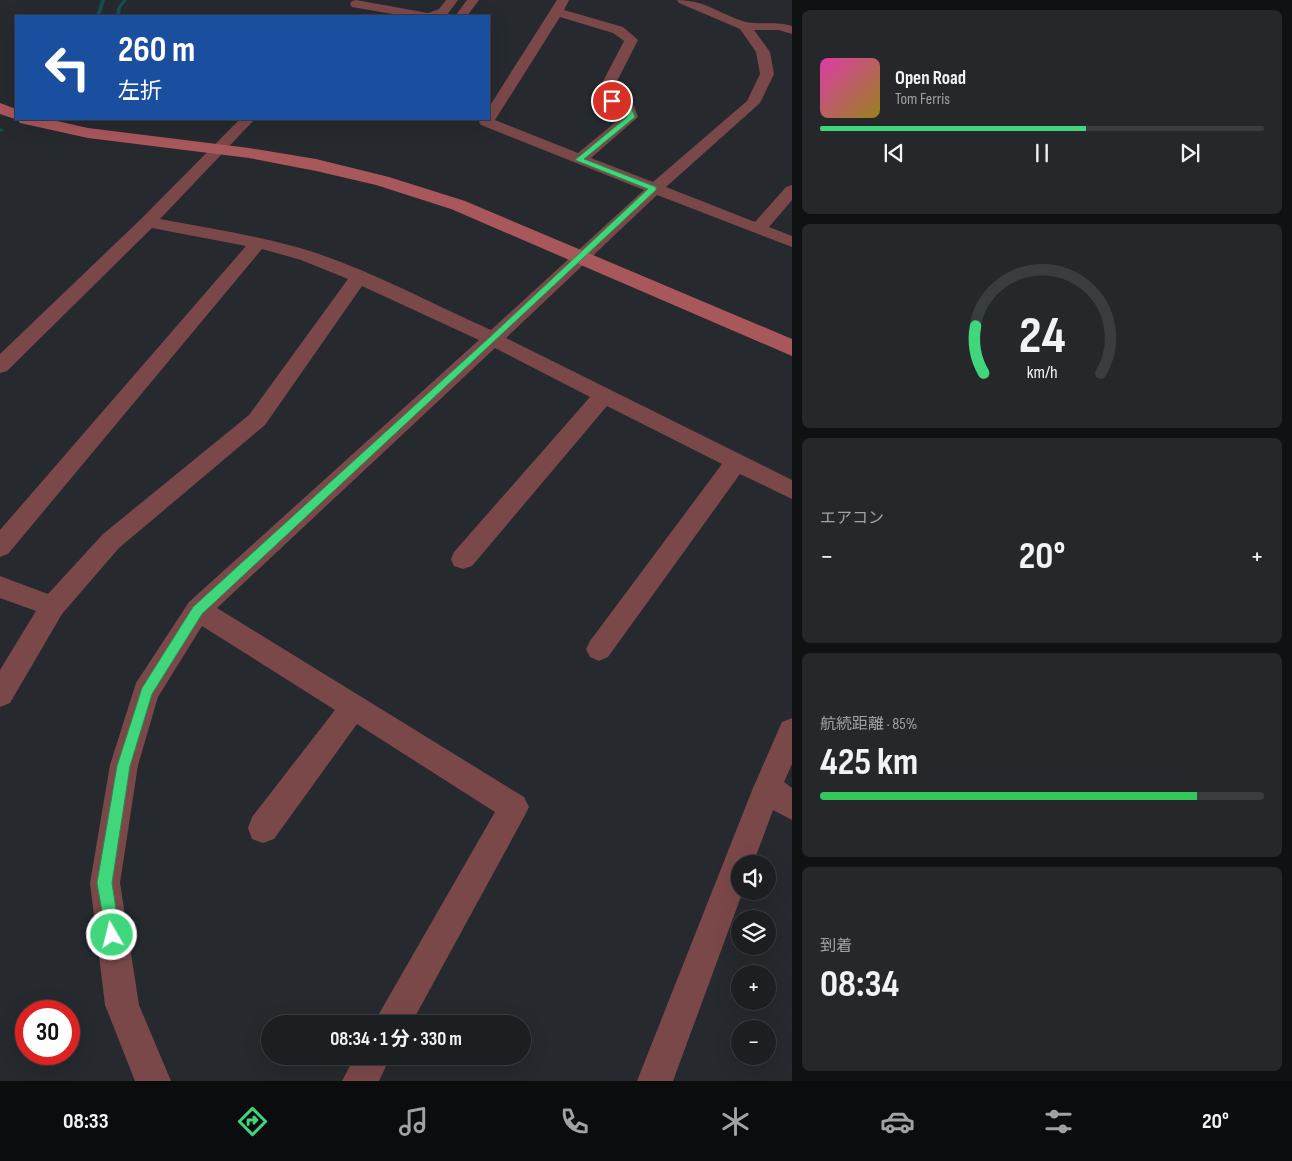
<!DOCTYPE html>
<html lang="ja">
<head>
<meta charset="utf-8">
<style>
  body { margin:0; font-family:"Sofia Sans Condensed","Noto Sans JP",sans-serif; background:#25272a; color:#f1f3f6; height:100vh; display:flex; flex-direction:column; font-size:19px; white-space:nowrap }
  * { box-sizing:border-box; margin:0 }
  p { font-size:16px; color:#a0a2a5 }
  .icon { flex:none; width:28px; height:28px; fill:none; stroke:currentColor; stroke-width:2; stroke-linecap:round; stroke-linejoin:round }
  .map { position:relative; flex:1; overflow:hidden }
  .sheet { display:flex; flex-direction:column; gap:10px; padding:10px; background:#0f1113; width:500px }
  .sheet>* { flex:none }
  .hud { position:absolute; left:15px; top:15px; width:475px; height:105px; border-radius:0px; box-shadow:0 5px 20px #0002,0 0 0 1px #3a3d40; background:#1a4fa0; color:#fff; overflow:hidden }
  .controls { position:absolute; left:731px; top:855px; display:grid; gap:10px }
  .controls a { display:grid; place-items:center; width:45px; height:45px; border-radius:50%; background:#1c1f22; box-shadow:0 5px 20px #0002,0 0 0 1px #3a3d40; font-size:25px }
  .speed { position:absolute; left:15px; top:1000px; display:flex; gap:10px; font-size:25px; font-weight:700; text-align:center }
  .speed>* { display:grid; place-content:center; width:65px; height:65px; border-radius:50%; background:#1c1f22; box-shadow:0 5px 20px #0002,0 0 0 1px #3a3d40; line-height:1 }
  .speed .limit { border:8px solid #d22; background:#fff; color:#111 }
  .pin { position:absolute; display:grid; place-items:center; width:42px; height:42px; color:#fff; margin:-21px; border:2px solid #fff; border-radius:50%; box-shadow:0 1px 5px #0007 }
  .me { position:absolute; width:55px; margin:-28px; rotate:352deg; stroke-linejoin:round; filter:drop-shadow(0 0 4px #0008) }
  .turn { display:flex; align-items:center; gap:18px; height:105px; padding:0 20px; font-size:22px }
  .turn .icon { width:65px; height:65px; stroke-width:2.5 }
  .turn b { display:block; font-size:35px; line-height:42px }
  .big { font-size:38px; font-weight:700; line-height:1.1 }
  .sheet .widget { flex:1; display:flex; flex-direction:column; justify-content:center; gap:8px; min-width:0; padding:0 18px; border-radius:8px; background:#25272a }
  .sheet .dial { align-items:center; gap:0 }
  .dial svg { height:130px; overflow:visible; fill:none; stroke:#3a3d40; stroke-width:7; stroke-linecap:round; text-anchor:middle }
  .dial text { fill:#f1f3f6; stroke:none }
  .song { display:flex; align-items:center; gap:15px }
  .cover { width:60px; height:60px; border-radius:8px; background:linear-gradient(135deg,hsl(320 70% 55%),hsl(50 70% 35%)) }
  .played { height:5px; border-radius:2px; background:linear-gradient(90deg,#40d77c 60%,#3a3d40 60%) }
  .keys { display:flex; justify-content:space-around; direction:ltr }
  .heat { display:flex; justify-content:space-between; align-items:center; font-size:28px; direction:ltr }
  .charge { height:8px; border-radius:4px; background:linear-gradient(90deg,#34c759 85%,#3a3d40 0) }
  .trip { position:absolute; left:261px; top:1015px; width:270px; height:50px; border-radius:25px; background:#1c1f22; box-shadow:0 5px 20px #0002,0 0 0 1px #3a3d40; font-weight:700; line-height:50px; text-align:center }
  .dock { display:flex; height:80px; justify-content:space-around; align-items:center; background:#0b0c0e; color:#a0a2a5 }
  .dock .icon { width:35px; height:35px }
  .dock .on { color:#40d77c }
  .dock b { font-size:22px; color:#f1f3f6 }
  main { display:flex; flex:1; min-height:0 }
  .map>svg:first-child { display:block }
</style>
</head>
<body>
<main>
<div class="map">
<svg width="792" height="1081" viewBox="0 0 792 1081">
  <rect width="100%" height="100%" fill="#26292e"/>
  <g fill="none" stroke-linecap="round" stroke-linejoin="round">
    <path fill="#154e51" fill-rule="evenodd" d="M101,0H105L100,16H96Z
      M123,0H127L121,8L120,16H116L117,8Z
      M0,128L3,129L4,130L0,132Z"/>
    <path fill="#7b484a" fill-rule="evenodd" d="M356,0L428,13L439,9L446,0H458L447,15L443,16H404L352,7L350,4L352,1Z
      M467,0H479L467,16H455Z
      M557,0H569L564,10L623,27L638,40L612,91L617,98L634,106L638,117L591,158L653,182L747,101L760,74L756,52L740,29L679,3L677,0C707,0 720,15 746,22C761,25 777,21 792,26V34L779,30H754L770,52L774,74L760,103L666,187L755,222L786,187L792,185V200L769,227L792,236V247L657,195L506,338L792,480V499L740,474L608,657L599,661L590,657L586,649L590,641L722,464L607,406L472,566L463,569L454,566L451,559L454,552L590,397L495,348L217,608L524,797L529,807L524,817L411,1024H375L380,1012L495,812L357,724L274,839L263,843L252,839L248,828L252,817L335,710L202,626L158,697L138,765L120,883L139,1005L171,1081H135L105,1005L90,883L110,765L136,683L189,602L479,340L362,286L265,425L119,548L62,614L10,703L0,707V670L36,611L0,598V576L48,594L103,534L249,415L348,279L301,260L262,249L8,554L0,557V530L246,246L152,228L7,371L0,373V354L142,218L240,119H255L160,219C211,229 263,236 313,252C374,272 432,304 491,330L644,190L481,125L479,122L481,119H489V107ZM560,17L613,33L624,41L598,91L607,104L622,111L623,116L578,153L495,120Z
      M792,718V764L784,782L792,788V820L773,810L753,864H740V891H743L673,1081H637L753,788L782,722Z
      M355,1056H391L379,1081H342Z"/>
    <path fill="#a8575b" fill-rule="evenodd" d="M0,103L16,109V119H48L88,128L249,148L316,159L389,177L465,201L792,339V356L451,209L376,185L316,171L249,158L88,138L20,123L18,120L0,114Z"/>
  </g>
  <path fill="#40d77c" stroke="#2a8c51" d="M612,99L631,107L635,117L584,159L656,187V190L202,614L152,694L130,766L112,883L120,935L118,940L112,943L107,940L97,883L117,766L142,688L193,607L490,337L648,189L575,160L627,117L625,110L609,102L608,101Z"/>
</svg>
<div class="controls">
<a><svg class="icon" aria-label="sound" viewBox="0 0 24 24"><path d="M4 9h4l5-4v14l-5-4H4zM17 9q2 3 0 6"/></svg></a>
<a><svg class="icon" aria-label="layers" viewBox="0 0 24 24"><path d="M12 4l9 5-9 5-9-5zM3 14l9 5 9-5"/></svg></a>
<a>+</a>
<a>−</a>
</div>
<div class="speed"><div class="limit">30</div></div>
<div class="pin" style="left:612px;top:101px;background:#d93025"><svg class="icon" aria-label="arrive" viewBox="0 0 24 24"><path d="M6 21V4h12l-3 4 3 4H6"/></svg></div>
<svg class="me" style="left:112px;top:935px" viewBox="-20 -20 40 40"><circle r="17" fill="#40d77c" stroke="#fff" stroke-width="3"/><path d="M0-11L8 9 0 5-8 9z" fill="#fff"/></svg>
<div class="trip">08:34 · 1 分 · 330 m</div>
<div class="hud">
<div class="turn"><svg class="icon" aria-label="left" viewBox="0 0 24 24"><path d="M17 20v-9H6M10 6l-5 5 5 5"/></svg><div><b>260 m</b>左折</div></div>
</div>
</div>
<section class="sheet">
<div class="widget">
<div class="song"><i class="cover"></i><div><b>Open Road</b><p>Tom Ferris</p></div></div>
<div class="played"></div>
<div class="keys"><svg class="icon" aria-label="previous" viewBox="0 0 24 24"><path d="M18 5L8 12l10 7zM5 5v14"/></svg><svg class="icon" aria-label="pause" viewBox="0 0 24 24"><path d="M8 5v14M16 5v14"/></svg><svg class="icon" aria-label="next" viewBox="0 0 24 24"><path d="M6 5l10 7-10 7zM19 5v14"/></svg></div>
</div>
<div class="widget dial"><svg viewBox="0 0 100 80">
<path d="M14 69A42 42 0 1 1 86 69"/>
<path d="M14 69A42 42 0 0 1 9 40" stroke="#40d77c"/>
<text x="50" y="56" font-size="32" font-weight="700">24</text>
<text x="50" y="72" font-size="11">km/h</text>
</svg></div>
<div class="widget"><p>エアコン</p>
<div class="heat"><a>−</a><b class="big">20°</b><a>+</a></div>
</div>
<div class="widget"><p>航続距離 · 85%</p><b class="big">425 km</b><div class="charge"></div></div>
<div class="widget"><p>到着</p><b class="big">08:34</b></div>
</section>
</main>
<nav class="dock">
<b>08:33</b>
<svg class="icon on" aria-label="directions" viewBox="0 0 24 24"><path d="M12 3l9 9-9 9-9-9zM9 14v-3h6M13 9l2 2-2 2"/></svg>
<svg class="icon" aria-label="music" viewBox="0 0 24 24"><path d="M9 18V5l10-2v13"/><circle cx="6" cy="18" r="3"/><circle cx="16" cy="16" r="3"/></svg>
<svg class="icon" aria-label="phone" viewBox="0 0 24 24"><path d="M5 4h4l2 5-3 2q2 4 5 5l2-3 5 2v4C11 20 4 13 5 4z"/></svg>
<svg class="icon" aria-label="climate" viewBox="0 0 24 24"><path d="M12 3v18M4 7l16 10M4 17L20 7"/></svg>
<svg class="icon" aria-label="car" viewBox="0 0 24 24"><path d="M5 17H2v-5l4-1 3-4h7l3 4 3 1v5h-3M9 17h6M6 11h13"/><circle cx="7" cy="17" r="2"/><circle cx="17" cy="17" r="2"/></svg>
<svg class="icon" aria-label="filters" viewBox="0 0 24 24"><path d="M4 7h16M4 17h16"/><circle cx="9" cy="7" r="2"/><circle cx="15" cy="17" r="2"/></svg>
<b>20°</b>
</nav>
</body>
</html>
